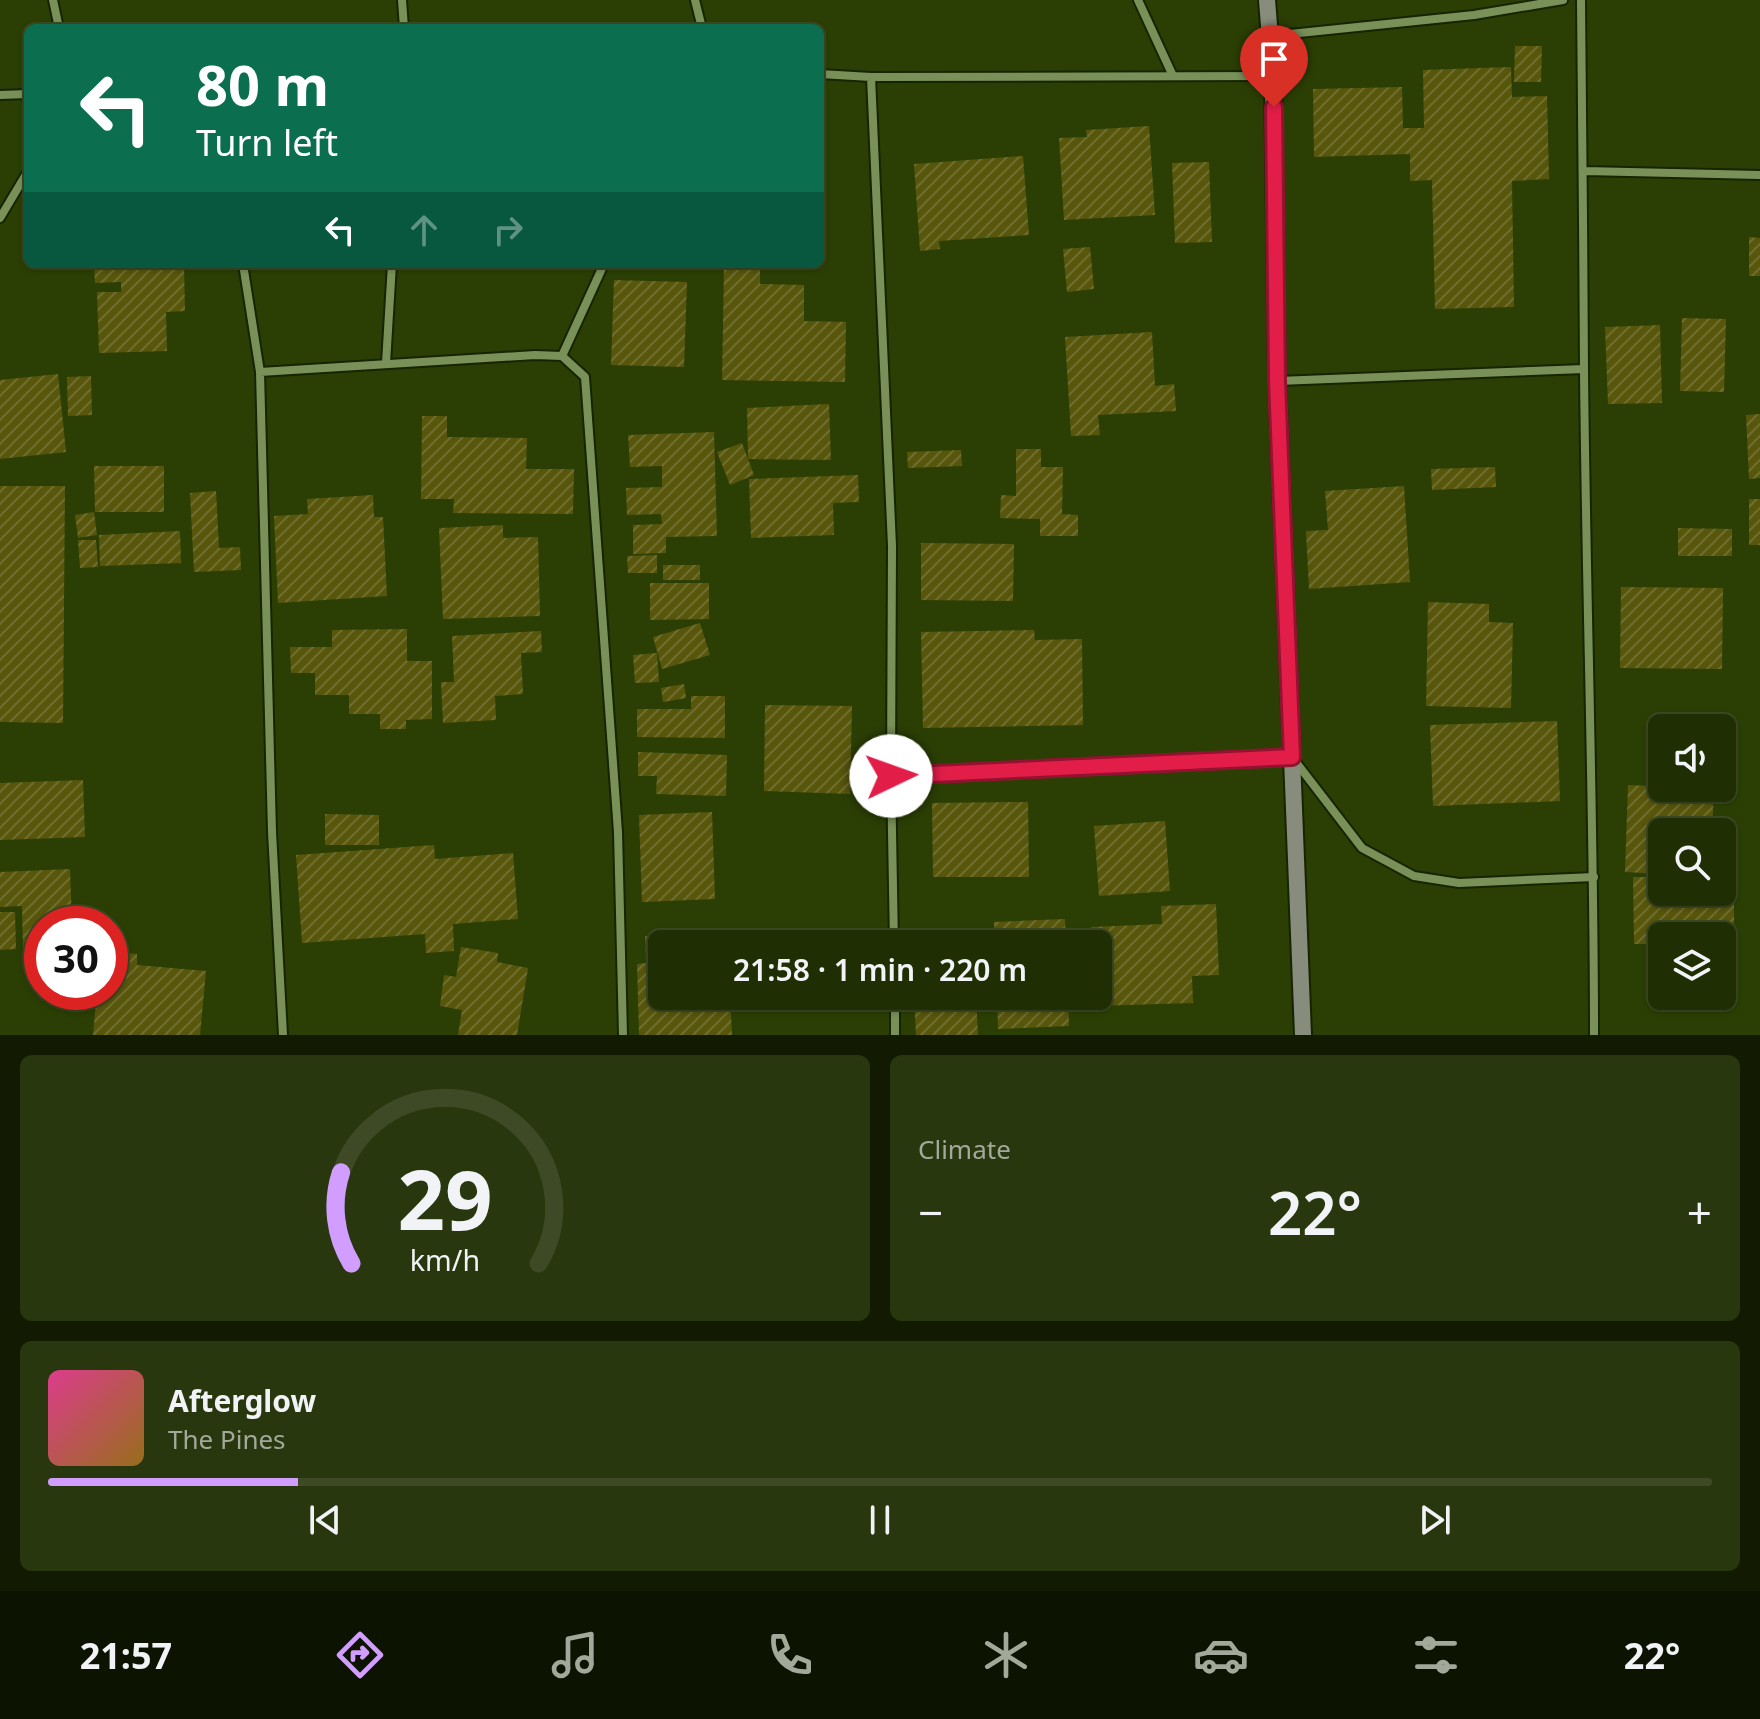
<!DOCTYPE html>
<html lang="en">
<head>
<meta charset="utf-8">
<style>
  body { margin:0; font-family:"Noto Sans",sans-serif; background:#28370d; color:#f1f3f6; height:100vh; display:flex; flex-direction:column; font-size:30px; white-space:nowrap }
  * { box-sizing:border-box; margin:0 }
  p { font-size:26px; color:#a2a99a }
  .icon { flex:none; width:44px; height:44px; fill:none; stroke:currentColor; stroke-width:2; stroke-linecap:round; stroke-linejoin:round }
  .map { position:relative; height:1035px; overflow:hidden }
  .details { display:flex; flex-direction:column; gap:20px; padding:20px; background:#121a02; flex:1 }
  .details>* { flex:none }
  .guide { position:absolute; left:24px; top:24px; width:800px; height:244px; border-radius:12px; box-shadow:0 2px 6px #0004,0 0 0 2px #3d4a25; background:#0b6e4f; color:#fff; overflow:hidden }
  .controls { position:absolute; left:1648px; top:714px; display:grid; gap:16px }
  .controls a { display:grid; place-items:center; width:88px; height:88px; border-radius:12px; background:#202f03; box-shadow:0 2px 6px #0004,0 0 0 2px #3d4a25; font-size:40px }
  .speed { position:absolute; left:24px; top:906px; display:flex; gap:16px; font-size:40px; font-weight:700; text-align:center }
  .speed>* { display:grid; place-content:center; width:104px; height:104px; border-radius:50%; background:#202f03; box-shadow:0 2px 6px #0004,0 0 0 2px #3d4a25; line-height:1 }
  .speed .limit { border:12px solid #d22; background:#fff; color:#111 }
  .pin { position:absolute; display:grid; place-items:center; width:68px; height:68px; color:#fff; margin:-82px -34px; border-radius:50% 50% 50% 0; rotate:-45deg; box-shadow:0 0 8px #0007 }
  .pin .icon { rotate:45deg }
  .me { position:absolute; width:88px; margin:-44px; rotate:87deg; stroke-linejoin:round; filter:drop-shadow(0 0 6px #0008) }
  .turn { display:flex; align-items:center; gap:28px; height:168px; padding:0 40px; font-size:36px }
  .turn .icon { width:104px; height:104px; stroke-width:2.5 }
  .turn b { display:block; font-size:56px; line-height:68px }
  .lanes { display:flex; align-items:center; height:76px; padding:0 40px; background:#0003; justify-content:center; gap:40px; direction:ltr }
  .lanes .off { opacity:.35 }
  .big { font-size:60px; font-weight:600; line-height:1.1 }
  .details .tile { flex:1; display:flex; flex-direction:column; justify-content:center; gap:12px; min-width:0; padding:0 28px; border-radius:12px; background:#28370d }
  .details .dial { align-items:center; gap:0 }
  .dial svg { height:208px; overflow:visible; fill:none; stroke:#3d4a25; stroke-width:7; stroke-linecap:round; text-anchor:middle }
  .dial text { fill:#f1f3f6; stroke:none }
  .song { display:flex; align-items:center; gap:24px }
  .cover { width:96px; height:96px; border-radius:12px; background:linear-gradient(135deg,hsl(330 70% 55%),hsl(40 70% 35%)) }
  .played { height:8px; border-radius:4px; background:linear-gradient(90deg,#d19dfe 15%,#3d4a25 15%) }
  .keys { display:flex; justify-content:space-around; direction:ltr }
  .heat { display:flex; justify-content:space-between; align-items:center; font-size:44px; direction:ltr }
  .details .tiles { flex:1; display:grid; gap:20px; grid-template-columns:1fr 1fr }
  .tile:last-child { grid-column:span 2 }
  .trip { position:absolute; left:648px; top:930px; width:464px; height:80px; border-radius:12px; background:#202f03; box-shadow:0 2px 6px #0004,0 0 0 2px #3d4a25; font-weight:600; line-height:80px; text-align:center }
  .menu { display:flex; height:128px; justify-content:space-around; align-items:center; background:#0d1301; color:#a2a99a }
  .menu .icon { width:56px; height:56px }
  .menu .active { color:#d19dfe }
  .menu b { font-size:36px; color:#f1f3f6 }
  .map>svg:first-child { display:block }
</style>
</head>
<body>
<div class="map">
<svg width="1760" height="1035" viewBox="0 0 1760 1035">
  <defs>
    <pattern id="building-hatch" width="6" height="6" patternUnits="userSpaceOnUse" patternTransform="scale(2)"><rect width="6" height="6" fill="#58560b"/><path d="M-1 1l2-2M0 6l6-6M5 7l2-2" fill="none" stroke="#6f6e2d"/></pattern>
  </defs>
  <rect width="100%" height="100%" fill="#2b3f04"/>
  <path fill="url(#building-hatch)" d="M1515,46H1542L1541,82H1514Z
    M1511,67L1512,97L1547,96L1549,179L1512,181L1514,307L1435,309L1432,180L1410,181V154L1314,157L1313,89L1402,87L1403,128H1424L1423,70Z
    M1149,126L1155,215L1064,220L1059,138L1087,137L1086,130Z
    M1023,156L1029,235L939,241L940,249L920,251L914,164Z
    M1209,162L1212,242L1175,243L1172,163Z
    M1749,237L1760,238V276H1749Z
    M1090,247L1094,289L1067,292L1063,249Z
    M94,264H184L185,311L166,312L167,351L99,353L97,292H121V282L95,283Z
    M724,267L760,268V284L804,285V321L846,322L845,382L722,380Z
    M614,280L687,282L684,367L611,365Z
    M1682,318L1726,319L1724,392L1680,391Z
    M1660,325L1662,403L1608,404L1605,327Z
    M1152,332L1155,386L1174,384L1176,411L1098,415L1100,435L1071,436L1065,337Z
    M58,374L66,452L0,459V380Z
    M91,376L92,415L68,416L67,377Z
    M829,404L831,460L748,459L747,408Z
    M1760,414V478L1749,479L1746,415Z
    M422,416H447V437L527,438L526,469H574L573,514L453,513L454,499H421Z
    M714,432L717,536L666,537V553L633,554V525L662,524L661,514L627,515L626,488L662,487V466L630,467L628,435Z
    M742,443L754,475L730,485L717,452Z
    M1016,449H1041V467H1063L1062,514L1078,515V536H1040V519L1000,518L1001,495L1016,496Z
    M961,450L962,466L908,468L907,452Z
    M94,466H164V512H95Z
    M1495,467L1496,487L1432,490L1431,469Z
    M858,475L859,502L833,503L834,535L751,538L749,479Z
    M0,486H65L63,723L0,722Z
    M1404,486L1410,582L1309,589L1306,531L1328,530L1325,491Z
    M216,491L219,548L240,547L241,570L194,572L190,493Z
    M373,495L374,517H383L387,596L278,603L274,516L308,514L307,499Z
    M1749,499H1760V545H1749Z
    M94,512L97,535L78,538L75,515Z
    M503,525V538L538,537L540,616L443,619L439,528Z
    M1678,528L1732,529V556H1678Z
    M180,531L181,563L100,566L99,535Z
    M78,540H96L98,567L80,568Z
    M921,543L1014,544L1013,601L921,600Z
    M657,555V573H628L627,556Z
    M663,565H700V580H663Z
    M650,583H709V619L650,620Z
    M1621,587L1723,588L1722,669L1620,668Z
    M1428,602L1489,604V622L1513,623L1511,708L1426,706Z
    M700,623L710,655L662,669L653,637Z
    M407,629V661H432V719L406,720V729H380V714H349V695H315V673H291L290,647H332V630Z
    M1034,630L1035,640L1082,639L1083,725L923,728L921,632Z
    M541,631L542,652L521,653L523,694L495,696L496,720L443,723L441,682H454L452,636Z
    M657,653L659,682L635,683L633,655Z
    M684,684L686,698L663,702L661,688Z
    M691,696H725V738L637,737V709H691Z
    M765,705L852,706L850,794L764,791Z
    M1557,721L1560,801L1433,806L1430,725Z
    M638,752L727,755L726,796L656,794L657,776H638Z
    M83,780L85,837L0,840V783Z
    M1628,785L1714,789L1712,832H1662V874L1625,872Z
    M1028,802L1029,877H933L932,803Z
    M712,812L715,899L642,902L639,815Z
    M325,814L379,815V845H325Z
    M1165,821L1170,891L1099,896L1094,826Z
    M1722,831H1731L1729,864H1722Z
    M434,845L435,859L513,853L518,919L453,924L454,951L426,953L425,934L302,943L296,855Z
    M70,869L72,924H42V949L23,950L22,906L0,907V872Z
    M1633,877H1662V892L1734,890V965H1722V936H1662V944H1634Z
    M1216,904L1219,975L1192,976L1193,1003L1094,1006L1093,996H1098V944H1091V927L1162,924L1161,906Z
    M0,912H15L16,949L0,950Z
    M1065,919L1066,944H995L994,922Z
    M729,932L730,944H662V996H730L732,1035H639L637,964L646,963L645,936Z
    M461,947L498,953L497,962L528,968L517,1035H458L462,1010L440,1006L444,975L456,977Z
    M110,952L137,954V965L206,971L200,1035H93L97,992H110Z
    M914,996H976L978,1035H916Z
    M997,996H1068L1069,1026L998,1029Z"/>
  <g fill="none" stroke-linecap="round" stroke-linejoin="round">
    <defs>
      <path id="street" d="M53,0L59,28
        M402,0L404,28
        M695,0L702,28
        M1138,0L1173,76
        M1581,0C1583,123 1583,246 1584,369C1586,591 1594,813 1594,1035
        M1270,36L1474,15L1563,0
        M820,74L871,77L1273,76
        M871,77L892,546L891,776L894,944
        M0,95L28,94
        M1585,171L1760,175
        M0,218L28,171
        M243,264L260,372L272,832L283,1035
        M562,356L604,264
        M386,363L392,264
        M260,372L535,355L562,356L585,377L618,832L623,1035
        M1278,381L1584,369
        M891,776L1292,757L1362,848L1414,876L1459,883L1594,877
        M895,996V1035"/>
      <path id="secondary" d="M1267,0L1273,76L1277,381L1303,1035"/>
    </defs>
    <use href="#street" stroke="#162400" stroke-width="12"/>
    <use href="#secondary" stroke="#162400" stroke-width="20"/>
    <use href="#street" stroke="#799159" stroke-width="8"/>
    <use href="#secondary" stroke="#878c7c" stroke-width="16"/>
  </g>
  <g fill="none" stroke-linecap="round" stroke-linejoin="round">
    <defs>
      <path id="route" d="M891,776L1292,757L1277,381L1274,107"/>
    </defs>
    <use href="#route" stroke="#92132f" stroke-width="20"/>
    <use href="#route" stroke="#e11d48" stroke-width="14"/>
  </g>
</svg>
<div class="controls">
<a><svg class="icon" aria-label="sound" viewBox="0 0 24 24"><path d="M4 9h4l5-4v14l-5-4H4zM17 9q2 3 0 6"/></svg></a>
<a><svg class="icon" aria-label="search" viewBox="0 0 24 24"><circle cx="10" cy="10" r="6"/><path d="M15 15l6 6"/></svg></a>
<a><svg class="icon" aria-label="layers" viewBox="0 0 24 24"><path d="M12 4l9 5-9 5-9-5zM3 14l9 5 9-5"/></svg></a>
</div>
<div class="speed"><div class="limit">30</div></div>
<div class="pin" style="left:1274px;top:107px;background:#d93025"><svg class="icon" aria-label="arrive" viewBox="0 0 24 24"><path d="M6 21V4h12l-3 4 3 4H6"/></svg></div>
<svg class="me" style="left:891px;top:776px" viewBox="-20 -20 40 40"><circle r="19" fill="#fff"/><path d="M0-13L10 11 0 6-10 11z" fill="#e11d48"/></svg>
<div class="trip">21:58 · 1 min · 220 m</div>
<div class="guide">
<div class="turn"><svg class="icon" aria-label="left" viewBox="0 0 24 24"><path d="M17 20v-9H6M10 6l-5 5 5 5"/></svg><div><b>80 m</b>Turn left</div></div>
<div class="lanes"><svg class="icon" aria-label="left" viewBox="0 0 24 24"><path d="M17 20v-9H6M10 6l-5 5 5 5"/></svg><svg class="icon off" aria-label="ahead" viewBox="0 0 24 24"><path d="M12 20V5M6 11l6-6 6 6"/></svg><svg class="icon off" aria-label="right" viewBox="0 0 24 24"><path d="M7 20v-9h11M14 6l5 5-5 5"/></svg></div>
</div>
</div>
<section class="details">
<div class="tiles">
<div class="tile dial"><svg viewBox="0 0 100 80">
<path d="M14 69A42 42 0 1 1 86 69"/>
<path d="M14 69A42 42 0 0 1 10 34" stroke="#d19dfe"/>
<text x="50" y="56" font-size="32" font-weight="700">29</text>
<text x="50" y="72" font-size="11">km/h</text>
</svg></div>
<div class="tile"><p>Climate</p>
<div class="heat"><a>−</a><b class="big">22°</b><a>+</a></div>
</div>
<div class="tile">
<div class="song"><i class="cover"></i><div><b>Afterglow</b><p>The Pines</p></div></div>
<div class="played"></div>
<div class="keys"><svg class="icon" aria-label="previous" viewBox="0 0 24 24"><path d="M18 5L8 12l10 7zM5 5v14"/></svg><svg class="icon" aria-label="pause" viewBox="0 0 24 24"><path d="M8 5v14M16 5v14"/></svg><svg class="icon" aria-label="next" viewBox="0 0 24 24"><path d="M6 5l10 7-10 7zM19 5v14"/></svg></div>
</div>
</div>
</section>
<nav class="menu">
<b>21:57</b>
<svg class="icon active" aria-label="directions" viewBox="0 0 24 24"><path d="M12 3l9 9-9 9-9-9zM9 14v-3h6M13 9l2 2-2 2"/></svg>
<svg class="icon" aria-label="music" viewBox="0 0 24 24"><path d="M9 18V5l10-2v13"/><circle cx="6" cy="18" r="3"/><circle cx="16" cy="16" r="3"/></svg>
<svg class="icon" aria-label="phone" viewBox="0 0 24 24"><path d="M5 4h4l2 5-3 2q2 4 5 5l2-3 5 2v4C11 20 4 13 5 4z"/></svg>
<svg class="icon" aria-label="climate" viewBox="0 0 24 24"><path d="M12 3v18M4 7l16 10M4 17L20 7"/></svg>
<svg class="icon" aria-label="car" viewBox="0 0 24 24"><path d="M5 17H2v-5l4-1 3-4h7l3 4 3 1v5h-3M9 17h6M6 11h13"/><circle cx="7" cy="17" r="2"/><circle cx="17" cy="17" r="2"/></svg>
<svg class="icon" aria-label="filters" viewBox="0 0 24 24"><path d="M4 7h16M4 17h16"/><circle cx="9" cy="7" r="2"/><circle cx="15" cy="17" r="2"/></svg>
<b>22°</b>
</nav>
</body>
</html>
